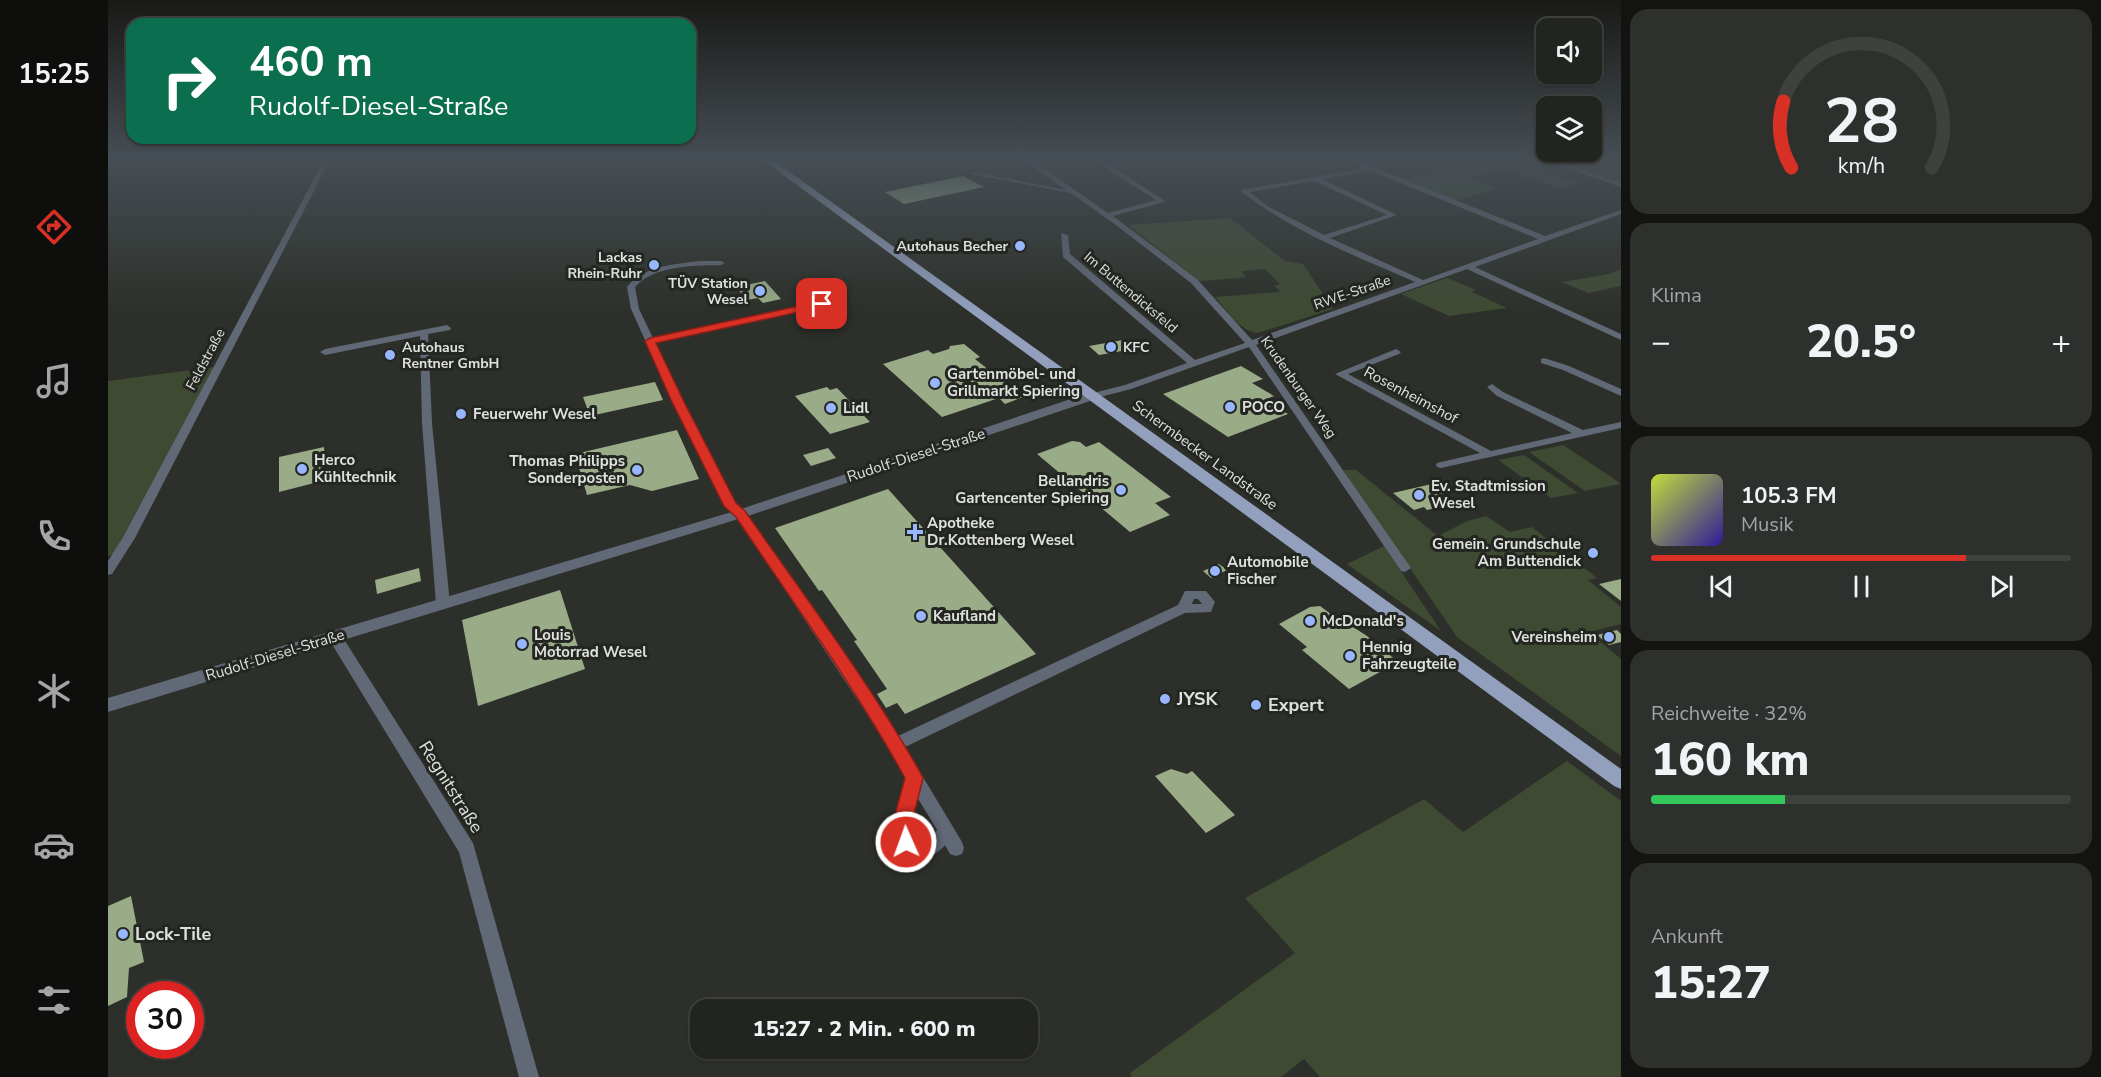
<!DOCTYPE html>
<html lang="de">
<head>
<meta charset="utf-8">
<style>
  body { margin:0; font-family:"Nunito Sans",sans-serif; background:#2e302d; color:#f1f3f6; height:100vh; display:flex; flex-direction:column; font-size:22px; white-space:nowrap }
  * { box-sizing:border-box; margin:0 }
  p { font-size:20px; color:#a2a4a5 }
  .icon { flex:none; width:33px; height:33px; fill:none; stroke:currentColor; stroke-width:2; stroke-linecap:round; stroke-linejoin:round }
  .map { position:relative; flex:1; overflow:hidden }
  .sheet { display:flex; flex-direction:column; gap:9px; padding:9px; background:#131412; width:480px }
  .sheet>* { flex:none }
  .banner { position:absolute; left:18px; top:18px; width:570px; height:126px; border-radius:18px; box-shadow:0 2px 4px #0004,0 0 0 2px #3f413e; background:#0b6e4f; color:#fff; overflow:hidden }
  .controls { position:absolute; left:1428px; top:18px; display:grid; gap:12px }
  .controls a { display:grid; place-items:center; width:66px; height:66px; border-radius:12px; background:#222420; box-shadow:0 2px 4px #0004,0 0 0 2px #3f413e; font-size:30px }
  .speed { position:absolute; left:18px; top:981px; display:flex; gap:12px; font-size:30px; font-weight:700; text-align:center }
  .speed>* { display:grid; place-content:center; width:78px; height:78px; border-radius:50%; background:#222420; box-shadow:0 2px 4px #0004,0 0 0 2px #3f413e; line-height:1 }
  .speed .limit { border:9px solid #d22; background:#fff; color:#111 }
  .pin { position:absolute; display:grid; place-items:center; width:51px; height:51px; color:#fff; margin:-26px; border-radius:12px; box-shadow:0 3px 9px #0006 }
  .me { position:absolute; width:66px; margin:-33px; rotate:358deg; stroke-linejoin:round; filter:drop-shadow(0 0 4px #0008) }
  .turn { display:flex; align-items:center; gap:21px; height:126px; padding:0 24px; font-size:27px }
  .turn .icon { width:78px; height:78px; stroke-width:2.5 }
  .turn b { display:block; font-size:42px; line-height:51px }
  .big { font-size:45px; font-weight:800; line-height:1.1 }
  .sheet .card { flex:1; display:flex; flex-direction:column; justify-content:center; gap:9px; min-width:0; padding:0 21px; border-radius:18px; background:#2e302d }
  .sheet .dial { align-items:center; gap:0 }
  .dial svg { height:156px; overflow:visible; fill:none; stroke:#3f413e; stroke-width:7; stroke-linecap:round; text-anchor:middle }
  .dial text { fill:#f1f3f6; stroke:none }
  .song { display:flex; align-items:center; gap:18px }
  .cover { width:72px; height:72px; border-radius:9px; background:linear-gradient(135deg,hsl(70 70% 55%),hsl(250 70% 35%)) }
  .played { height:6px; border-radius:3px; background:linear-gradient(90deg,#d93025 75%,#3f413e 75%) }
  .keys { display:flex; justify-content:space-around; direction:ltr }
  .heat { display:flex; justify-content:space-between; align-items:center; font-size:33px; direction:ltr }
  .charge { height:9px; border-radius:4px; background:linear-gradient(90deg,#34c759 32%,#3f413e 0) }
  .trip { position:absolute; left:582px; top:999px; width:348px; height:60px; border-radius:18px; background:#222420; box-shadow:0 2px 4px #0004,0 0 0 2px #3f413e; font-weight:800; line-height:60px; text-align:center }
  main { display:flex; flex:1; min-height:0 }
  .tab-bar { display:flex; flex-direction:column; width:108px; justify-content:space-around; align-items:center; background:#0e0e0d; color:#a2a4a5 }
  .tab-bar .icon { width:42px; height:42px }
  .tab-bar .current { color:#d93025 }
  .tab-bar b { font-size:27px; color:#f1f3f6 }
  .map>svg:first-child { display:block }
</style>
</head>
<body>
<main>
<nav class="tab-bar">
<b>15:25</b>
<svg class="icon current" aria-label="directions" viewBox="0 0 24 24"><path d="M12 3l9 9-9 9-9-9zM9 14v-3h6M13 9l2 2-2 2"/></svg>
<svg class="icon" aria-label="music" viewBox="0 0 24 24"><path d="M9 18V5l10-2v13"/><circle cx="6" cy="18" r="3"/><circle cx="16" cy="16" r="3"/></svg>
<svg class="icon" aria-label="phone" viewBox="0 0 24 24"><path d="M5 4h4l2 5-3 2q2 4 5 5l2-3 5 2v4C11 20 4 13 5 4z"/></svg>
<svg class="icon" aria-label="climate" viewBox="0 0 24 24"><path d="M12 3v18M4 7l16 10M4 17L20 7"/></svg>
<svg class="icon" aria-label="car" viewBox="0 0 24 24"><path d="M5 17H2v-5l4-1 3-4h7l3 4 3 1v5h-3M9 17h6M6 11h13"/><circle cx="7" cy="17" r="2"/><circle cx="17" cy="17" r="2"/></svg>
<svg class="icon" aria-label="filters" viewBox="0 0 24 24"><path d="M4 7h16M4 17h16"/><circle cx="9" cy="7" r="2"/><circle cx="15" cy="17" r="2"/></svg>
</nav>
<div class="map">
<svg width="1513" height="1077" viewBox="0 0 1513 1077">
  <rect width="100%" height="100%" fill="#2d302a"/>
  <path fill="#3e4a32" d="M807,160H900L857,170Z
    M1316,160H1400L1469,183L1452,188L1399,169L1361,177L1390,188L1347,201L1293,179L1336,169Z
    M1444,160H1513V184Z
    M1122,218L1177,261L1195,264L1225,309L1150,333C1132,332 1118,309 1107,297L1172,292L1167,286L1172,284L1157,269L1133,271L1138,277L1132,278L1092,281L1020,225Z
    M1513,269V286L1480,293L1454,282L1501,274Z
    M1339,278L1368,290L1364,292L1399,308L1341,316L1293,294Z
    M106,367L5,555L0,556V381Z
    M1455,445L1509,481L1512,484L1477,491L1421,452Z
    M1416,455L1470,493L1443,498L1390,460Z
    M1235,470H1248L1330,536L1359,521L1378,516L1402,532L1424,527L1489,578L1480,580L1513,607V624L1481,632L1513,659V756L1349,637Z
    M1276,546L1333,631L1239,564Z
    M1459,761L1513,801V1077H1212L1196,1059L1173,1077H1024L1022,1073L1187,953L1137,898L1316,799L1355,832Z"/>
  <path fill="#99ab87" d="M855,176L876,187L796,204L777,192Z
    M657,281L673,299L655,303L650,298L639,300L628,287Z
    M1015,340L1025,349L991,355L981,346Z
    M856,344L872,357L867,359L915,397L897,404L891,398L834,417L775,364L820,350L825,354L841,349L842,346Z
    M1133,366L1155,379L1144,383L1166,396L1156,400L1180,414L1120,437L1055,394Z
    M547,382L555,400L482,416L475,397Z
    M719,387L722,390L729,388L762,422L722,434L687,396Z
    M569,430L591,479L544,491L522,485L479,495L467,454Z
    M964,441L972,442L978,447L991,442L1063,497L1047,503L1062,515L1022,532L929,454Z
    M216,447L218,480L171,492V457Z
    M720,448L728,458L703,466L695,455Z
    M1328,483L1340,492L1321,498L1332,507L1319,510L1316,507L1306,510L1285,493Z
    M780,489L928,654L797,714L789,703L778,708L769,694L779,689L746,641L749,640L714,590L711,591L667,528Z
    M1111,564L1119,570L1103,578L1095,571Z
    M311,568L313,581L269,594L267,580Z
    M1513,579V601L1491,584Z
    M452,590L477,669L370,706L354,620Z
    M1212,606L1239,626L1242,625L1259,636L1290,662L1241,689L1194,650L1199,647L1171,624L1202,607Z
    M1509,630L1513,634V642L1501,645L1489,635Z
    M1063,769L1079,774L1084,771L1127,815L1098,833L1047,776Z
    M23,896L36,962L21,968L19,997L0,1006V906Z"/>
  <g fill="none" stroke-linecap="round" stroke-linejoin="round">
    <path fill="#616876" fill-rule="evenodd" d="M216,160H222L27,538L4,574L0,575V561L15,537Z
      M916,160H924L1000,213L1048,200L985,160H993L1056,200V202L1005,216L1089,279L1144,340L1307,282C1248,256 1185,232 1134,192V190L1256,168L1238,160H1248L1437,236L1513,210V214L1367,267L1513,334V340L1359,269L1148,345L1303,568L1297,572L1293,571L1141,347L1023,389L984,399L981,398V394L1017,385L1079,363L955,257L953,233L960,235L962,254L1087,360L1137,343L1083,283L1012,228L963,193L863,174L866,172L958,190ZM1263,171L1430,239L1315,280L1222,238L1289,215L1214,179ZM1206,181L1279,215L1216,235L1159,206L1142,192Z
      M1435,160H1446L1513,183V187Z
      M592,261H613L617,263L613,265C586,266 546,265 527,287L531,309L545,338L710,302V294L717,296V306L547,343L627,504L642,519L790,736L1070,605L1077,591H1098L1107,602L1103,612L1077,613L797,747L854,842L856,848L854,854L848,856L842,854L837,845C823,862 810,856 792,847L786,826L798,778L782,749L634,525L616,506L565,402L523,309L519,287C536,266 566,264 592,261ZM1086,599H1090L1094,604H1084ZM809,797L829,830L820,840L805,837L802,826Z
      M339,325L343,328L342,330L320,334L324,423L342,604L340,607H330L328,604L314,423L312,336L217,355L212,352L217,349Z
      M1288,349L1293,352L1291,354L1240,374L1383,451L1464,433L1389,396L1379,387L1384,384L1395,392L1475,430L1513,422V428L1333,468L1329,467L1328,465L1329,463L1372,453L1227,374Z
      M1436,358L1461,366L1513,389V396L1455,370L1433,363V359Z
      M227,632L232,633L365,843L431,1077H411L351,852L222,641L220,637L222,633Z"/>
    <path fill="#616876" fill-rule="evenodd" d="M984,392L988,393V399L637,517L0,712V698L627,511Z"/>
    <path fill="#92a0be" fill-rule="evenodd" d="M655,160H665L1513,769V789L1506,786Z"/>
  </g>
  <linearGradient id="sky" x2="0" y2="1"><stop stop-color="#191a17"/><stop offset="0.51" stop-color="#464e55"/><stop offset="1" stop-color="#464e55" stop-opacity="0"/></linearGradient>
  <rect width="1513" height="311" fill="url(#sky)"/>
  <path fill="#d93025" stroke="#8d1f18" stroke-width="1.5" d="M714,301L718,302V306L548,343L576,402L628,503L637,511C697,597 761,682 812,772L815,778L803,826L807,842L804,848L798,850L791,848L784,826L797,778C748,688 685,603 628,517L616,506L564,402L537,341L542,338Z"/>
  <g fill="#98b6fd" stroke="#232621" stroke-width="2">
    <circle cx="912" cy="246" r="6"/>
    <circle cx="546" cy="265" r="6"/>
    <circle cx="652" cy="291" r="6"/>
    <circle cx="1003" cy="347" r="6"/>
    <circle cx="282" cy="355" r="6"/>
    <circle cx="827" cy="383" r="6"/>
    <circle cx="1122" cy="407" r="6"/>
    <circle cx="723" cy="408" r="6"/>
    <circle cx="353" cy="414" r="6"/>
    <circle cx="194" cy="469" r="6"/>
    <circle cx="529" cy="470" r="6"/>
    <circle cx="1013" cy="490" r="6"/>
    <circle cx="1311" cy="495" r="6"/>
    <path d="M804 523h6v6h6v6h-6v6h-6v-6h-6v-6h6z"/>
    <circle cx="1485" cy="553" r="6"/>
    <circle cx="1107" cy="571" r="6"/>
    <circle cx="813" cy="616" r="6"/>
    <circle cx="1202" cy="621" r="6"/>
    <circle cx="1501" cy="637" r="6"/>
    <circle cx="414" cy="644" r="6"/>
    <circle cx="1242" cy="656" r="6"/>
    <circle cx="1057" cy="699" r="6"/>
    <circle cx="1148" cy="705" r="6"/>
    <circle cx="15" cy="934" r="6"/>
  </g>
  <g text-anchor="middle" stroke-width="6" stroke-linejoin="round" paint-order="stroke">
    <g font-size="14" font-weight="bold" fill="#dfe1de" stroke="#232621" text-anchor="end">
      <text x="900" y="251">Autohaus Becher</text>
      <text x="534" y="262">Lackas<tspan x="534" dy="16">Rhein-Ruhr</tspan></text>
      <text x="640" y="288">TÜV Station<tspan x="640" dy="16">Wesel</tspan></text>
      <text x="294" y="352" text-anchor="start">Autohaus<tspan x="294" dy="16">Rentner GmbH</tspan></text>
      <text x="1015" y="352" text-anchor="start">KFC</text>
    </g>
    <g font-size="14" fill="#dfe1de" stroke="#232621">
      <text transform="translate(1023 292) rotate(40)" y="5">Im Buttendicksfeld</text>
      <text transform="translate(1244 292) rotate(-19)" y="5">RWE-Straße</text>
      <text transform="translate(97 359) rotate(-62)" y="5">Feldstraße</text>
      <text transform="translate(1191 387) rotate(55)" y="5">Krudenburger Weg</text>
    </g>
    <g font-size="15" font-weight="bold" fill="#dfe1de" stroke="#232621" text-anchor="start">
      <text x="839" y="379">Gartenmöbel- und<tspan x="839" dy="17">Grillmarkt Spiering</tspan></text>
      <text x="1134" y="412">POCO</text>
      <text x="735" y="413">Lidl</text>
      <text x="365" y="419">Feuerwehr Wesel</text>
      <text x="206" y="465">Herco<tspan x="206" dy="17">Kühltechnik</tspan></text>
      <text x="517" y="466" text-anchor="end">Thomas Philipps<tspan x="517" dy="17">Sonderposten</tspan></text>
      <text x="1001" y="486" text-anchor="end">Bellandris<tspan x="1001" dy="17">Gartencenter Spiering</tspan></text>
      <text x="1323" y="491">Ev. Stadtmission<tspan x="1323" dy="17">Wesel</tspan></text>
      <text x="819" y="528">Apotheke<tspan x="819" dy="17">Dr.Kottenberg Wesel</tspan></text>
      <text x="1473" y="549" text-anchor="end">Gemein. Grundschule<tspan x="1473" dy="17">Am Buttendick</tspan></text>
      <text x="1119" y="567">Automobile<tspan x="1119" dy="17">Fischer</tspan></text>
      <text x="825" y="621">Kaufland</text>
      <text x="1214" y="626">McDonald's</text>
      <text x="426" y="640">Louis<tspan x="426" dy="17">Motorrad Wesel</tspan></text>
      <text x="1489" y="642" text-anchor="end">Vereinsheim</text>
      <text x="1254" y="652">Hennig<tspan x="1254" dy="17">Fahrzeugteile</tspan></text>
    </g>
    <g font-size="15" fill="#dfe1de" stroke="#232621">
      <text transform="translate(1303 395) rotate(28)" y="5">Rosenheimshof</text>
      <text transform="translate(808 455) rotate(-18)" y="5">Rudolf-Diesel-Straße</text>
      <text transform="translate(1097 455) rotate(36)" y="5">Schermbecker Landstraße</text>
      <text transform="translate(167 655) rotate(-17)" y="5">Rudolf-Diesel-Straße</text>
    </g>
    <g font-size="18" font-weight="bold" fill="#dfe1de" stroke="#232621" text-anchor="start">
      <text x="1069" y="705">JYSK</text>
      <text x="1160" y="711">Expert</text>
      <text x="27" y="940">Lock-Tile</text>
    </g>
    <g font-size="18" fill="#dfe1de" stroke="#232621">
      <text transform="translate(343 787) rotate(58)" y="6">Regnitstraße</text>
    </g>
  </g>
</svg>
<div class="controls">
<a><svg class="icon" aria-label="sound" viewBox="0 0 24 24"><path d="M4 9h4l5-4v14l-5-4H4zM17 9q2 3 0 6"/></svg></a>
<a><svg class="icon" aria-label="layers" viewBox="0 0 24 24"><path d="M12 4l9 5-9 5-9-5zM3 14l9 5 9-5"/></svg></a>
</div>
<div class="speed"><div class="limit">30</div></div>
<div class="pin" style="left:714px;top:304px;background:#d93025"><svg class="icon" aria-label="arrive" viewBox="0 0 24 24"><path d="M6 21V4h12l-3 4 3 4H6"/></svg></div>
<svg class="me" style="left:798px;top:842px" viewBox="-20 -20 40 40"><circle r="17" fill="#d93025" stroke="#fff" stroke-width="3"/><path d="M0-11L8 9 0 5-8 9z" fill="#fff"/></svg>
<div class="trip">15:27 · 2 Min. · 600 m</div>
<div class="banner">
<div class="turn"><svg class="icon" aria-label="right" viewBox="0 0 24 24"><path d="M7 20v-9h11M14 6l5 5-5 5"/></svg><div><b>460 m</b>Rudolf-Diesel-Straße</div></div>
</div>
</div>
<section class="sheet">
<div class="card dial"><svg viewBox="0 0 100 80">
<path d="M14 69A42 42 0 1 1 86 69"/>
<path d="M14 69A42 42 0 0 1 10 35" stroke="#d93025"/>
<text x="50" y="56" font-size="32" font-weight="700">28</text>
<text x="50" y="72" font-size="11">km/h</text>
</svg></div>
<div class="card"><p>Klima</p>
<div class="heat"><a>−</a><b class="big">20.5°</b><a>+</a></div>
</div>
<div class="card">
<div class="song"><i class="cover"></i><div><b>105.3 FM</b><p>Musik</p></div></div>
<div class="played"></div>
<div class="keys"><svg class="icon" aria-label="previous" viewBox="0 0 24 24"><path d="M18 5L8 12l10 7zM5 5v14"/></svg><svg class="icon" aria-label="pause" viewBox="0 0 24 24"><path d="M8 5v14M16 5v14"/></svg><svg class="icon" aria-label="next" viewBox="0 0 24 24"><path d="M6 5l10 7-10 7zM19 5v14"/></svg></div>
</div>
<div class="card"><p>Reichweite · 32%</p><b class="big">160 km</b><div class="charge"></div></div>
<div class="card"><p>Ankunft</p><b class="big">15:27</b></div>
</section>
</main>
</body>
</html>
